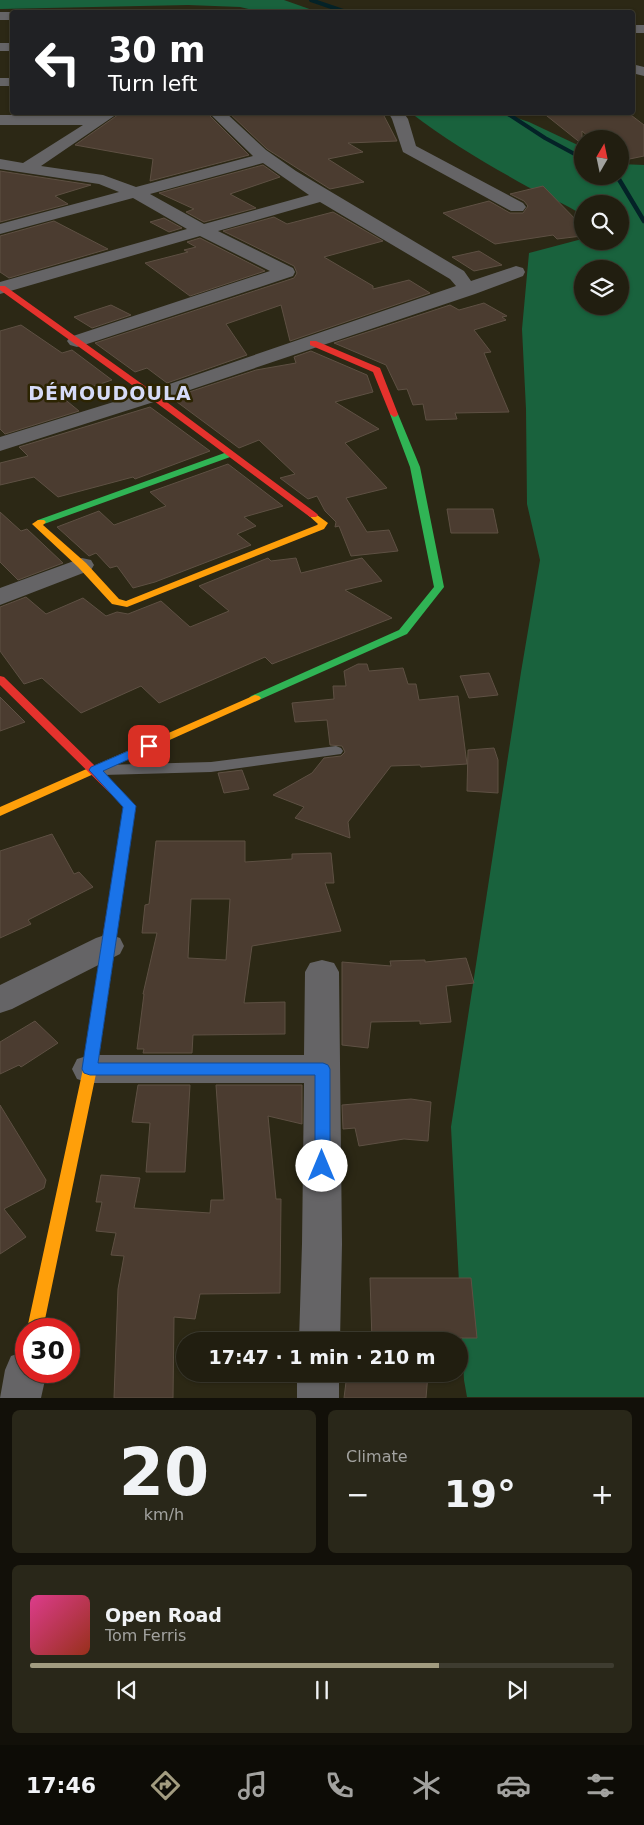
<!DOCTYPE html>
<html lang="en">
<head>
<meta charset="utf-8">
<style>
  body { margin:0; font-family:"DejaVu Sans",sans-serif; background:#292719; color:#f1f3f6; height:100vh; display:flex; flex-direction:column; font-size:19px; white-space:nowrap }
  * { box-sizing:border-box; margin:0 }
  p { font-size:16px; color:#a2a29f }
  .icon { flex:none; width:28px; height:28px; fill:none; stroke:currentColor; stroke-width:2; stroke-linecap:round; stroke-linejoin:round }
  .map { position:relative; height:1398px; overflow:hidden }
  .panel { display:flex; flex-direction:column; gap:12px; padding:12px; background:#121009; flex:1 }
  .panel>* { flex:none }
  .top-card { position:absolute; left:10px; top:10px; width:625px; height:105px; border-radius:5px; box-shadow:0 1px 4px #0004,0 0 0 1px #3e3c30; background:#202124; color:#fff; overflow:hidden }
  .needle { width:32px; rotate:9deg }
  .tools { position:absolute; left:574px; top:130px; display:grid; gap:10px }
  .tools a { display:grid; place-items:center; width:55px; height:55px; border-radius:50%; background:#211e10; box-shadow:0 1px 4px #0004,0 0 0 1px #3e3c30; font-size:25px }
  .speed { position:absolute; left:15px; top:1318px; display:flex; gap:10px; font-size:25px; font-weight:700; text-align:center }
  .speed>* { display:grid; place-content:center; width:65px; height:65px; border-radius:50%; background:#211e10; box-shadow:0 1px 4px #0004,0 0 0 1px #3e3c30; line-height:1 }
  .speed .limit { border:8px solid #d22; background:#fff; color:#111 }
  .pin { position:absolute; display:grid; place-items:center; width:42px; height:42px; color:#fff; margin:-21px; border-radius:10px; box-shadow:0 2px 8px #0006 }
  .me { position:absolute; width:55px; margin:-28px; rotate:0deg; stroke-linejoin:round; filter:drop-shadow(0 0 4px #0008) }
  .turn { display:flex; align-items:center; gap:18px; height:105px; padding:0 15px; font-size:22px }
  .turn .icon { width:65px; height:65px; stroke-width:2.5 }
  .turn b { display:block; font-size:35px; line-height:42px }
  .big { font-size:38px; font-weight:600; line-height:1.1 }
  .panel .widget { flex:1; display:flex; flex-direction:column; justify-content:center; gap:8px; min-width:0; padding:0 18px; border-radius:8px; background:#292719 }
  .panel .dial { align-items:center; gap:0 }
  .dial b { font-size:65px; line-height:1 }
  .song { display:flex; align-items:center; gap:15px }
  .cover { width:60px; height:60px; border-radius:8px; background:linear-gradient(135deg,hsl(330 70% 55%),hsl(10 70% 35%)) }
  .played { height:5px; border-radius:2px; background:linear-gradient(90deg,#a29c80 70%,#3e3c30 70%) }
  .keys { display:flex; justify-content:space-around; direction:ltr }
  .heat { display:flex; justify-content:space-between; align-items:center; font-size:28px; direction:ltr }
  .panel .tiles { flex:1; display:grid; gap:12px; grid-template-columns:1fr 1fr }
  .widget:last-child { grid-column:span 2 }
  .trip { position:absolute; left:176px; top:1332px; width:292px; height:50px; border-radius:25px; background:#211e10; box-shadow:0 1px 4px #0004,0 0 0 1px #3e3c30; font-weight:600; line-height:50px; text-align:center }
  .tab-bar { display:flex; height:80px; justify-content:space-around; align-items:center; background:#0d0c06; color:#a2a29f }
  .tab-bar .icon { width:35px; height:35px }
  .tab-bar .on { color:#a29c80 }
  .tab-bar b { font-size:22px; color:#f1f3f6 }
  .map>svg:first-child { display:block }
</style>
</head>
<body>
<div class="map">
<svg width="644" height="1398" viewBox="0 0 644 1398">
  <rect width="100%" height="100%" fill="#2c2815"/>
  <path fill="#19623d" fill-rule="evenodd" d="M0,0H284L315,11L361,10L369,12H261L240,7L188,5L0,9Z
    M411,113H502L529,122L582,147V176H620V164L644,165V1397H467L464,1380L451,1127L521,672L540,560L527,504L526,409L522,329L529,253L582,239V241H620V204H582V215C565,203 546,197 528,187C487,164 447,141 411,113ZM582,269H620V306H582Z"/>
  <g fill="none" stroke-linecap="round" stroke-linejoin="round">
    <path stroke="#042227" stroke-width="4" d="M311,0L346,12
      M505,112L545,138L582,158"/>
    <path stroke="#042227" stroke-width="4.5" d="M617,176L644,221"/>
  </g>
  <path fill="#4b3c30" stroke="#5e5043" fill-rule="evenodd" d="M122,112H206L249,155L150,181L153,159L75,145Z
    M228,112H382L397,141L348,143L363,152L328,159L364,182L330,189L267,149Z
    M542,112H627L644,125V156L620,161V139H591L582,131V144Z
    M263,165L280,177L230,194L256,208L204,222L186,212L194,209L159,193Z
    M0,171L91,185L55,196L68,204L0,222Z
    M543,186L582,226V236L557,239L553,235L495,244L443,213L489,201L510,213H523L528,206L524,201L510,194Z
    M333,212L383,241L324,257L373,286V289L409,280L430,293L290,341L281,305L226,324L247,355L167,383L147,368L135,372L95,343L294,278L297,273L294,266L223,231L274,217L287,224Z
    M164,218L182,228L169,232L150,222Z
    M54,221L108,249L9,278L0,272V236Z
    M200,238L265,271L190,296L145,263L188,252L184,250L196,247L187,242Z
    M479,251L502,265L474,271L452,257Z
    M484,303L507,316L502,317L506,320L474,330L491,352L484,353L509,412L455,413L457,419L426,420L423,404L413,405L407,389L398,390L386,365L334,343L450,305L459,310Z
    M111,305L131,315L92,328L74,317Z
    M21,325L62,353L72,350L112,380L62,397L79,411L5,434L0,429V331Z
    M311,351L367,375L373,392L335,402L379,429L345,443L387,488L346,498L367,532L389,530L398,551L351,556L339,526L335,527L336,522L325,511L317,496L308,499L280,478L295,474L259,440L239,448L173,399L185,396L183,394L256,370L296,363L294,357Z
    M150,407L210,451L135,479L133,477L58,497L34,477L0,485V463L28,456L19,447Z
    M228,464L283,506L244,517L256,526L237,534L251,545L155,582L133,588L117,566L110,568L96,553L89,556L57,527L99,511L114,525L166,506L150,492Z
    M447,509H493L498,533H451Z
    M0,512L21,531L27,529L63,563L18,580L0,562Z
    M268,558L271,561L296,558L301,573L362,558L382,581L345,590L392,618L272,664L265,657L159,703L141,686L81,713L42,678L24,684L0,651V607L26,597L46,614L83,598L106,616L117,612L128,614L161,601L190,627L229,611L199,586Z
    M358,664H367L369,671L403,668L408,684H416L419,700L458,696L467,764L421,767L420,765L391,766L348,822L350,838L295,818L304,807L273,795L312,773L324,758L341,756L345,752L342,746L330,745L327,720L295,722L292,703L334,699L333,686H346L344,671Z
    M489,673L498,695L469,698L460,676Z
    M0,697L25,722L0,731Z
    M494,748L498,760V793L467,791L468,750Z
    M242,770L249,789L224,793L218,773Z
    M52,834L74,874L79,872L93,887L28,920L31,924L0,938V851Z
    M156,841H245V862L292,859V854L331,853L334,883H325L341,931L252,946L244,1003L285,1002V1034L193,1035L192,1053H143L144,1049H137L144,994H143L157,933H142L145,905L149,904ZM191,899H230L226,960L188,958Z
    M466,958L474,983L446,986L451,1022L420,1024V1021L371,1022L368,1048L342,1045V962L391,966L390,961L425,960V962Z
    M35,1021L58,1043L21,1067L19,1065L0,1074V1042Z
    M138,1085H190L185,1172H146L150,1123L132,1122Z
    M216,1085H302V1124L268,1116L276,1199H281L280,1293L200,1294L195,1319L174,1317L173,1398H114L118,1289L124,1256L111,1255L116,1233L96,1231L102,1202H96L101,1175L140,1178L134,1208L210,1213L211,1200H224Z
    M411,1099L431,1102L428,1141L404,1139L359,1146L355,1128L343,1129L342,1105Z
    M0,1105L46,1180L44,1188L4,1209L26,1237L0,1254Z
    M370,1278H471L477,1338H430V1341H372Z
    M347,1374H428L426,1398H344Z"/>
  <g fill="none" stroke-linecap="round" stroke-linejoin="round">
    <path fill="#656466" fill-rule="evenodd" d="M336,746L341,748L343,751L341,754L211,772L103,775L98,773L96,770L98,767L103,765L211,762Z"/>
    <path fill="#656466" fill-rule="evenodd" d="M0,12H14L12,20H0Z
      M632,25H644V33H632Z
      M0,43H12V51H0Z
      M632,64L644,67V76L632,73Z
      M0,78H12V86H0Z
      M102,112H120L41,166L103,175L136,187L253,156L208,112H225L266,150L296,171L464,271L471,281L516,266L523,268L525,272L523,276L475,294L160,400L0,451V437L146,392L456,286L450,279L320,202L218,231L293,268L295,272L293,276L84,345L77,347L70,345L67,341L70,337L270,271L200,236L0,294V282L187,229L133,198L0,234V224L119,192L99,184L0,169V159L23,163L83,125H0V115H97ZM263,163L309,195L204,224L150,194Z
      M388,112H403L408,119L416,146L523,203L526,207L523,211H511L403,152L392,119Z
      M82,558L91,560L94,565L91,570L0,605V588Z
      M108,934L120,938L124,946L120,954L12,1009L0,1013V985L96,938Z
      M322,960L334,963L339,972L342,1244L340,1341H299L302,1244L304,1083H90L77,1079L72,1069L77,1059L90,1055H304L305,972L310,963Z
      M26,1351V1371H47L41,1398H0L5,1370L11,1356Z
      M297,1374H339V1398H297Z"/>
    <path fill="#30b455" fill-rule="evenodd" d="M394,411L398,414L420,467L444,587L407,634L259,700H251L249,698L251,696L399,630L434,587L410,467L390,414Z
      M230,451L233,452V456L44,524H38L36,522L38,520Z"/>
    <path fill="#ff9f0a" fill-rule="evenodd" d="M313,512L328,523L324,529L127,607L112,604L78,567L32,524L38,520H44L46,522L43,525L86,563L119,599L126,601L317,525L318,524L308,515Z
      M255,695L259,696L261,698L259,700L0,816V807Z
      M110,929L115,931L117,934L97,1069L43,1329H27L83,1069L103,934L105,931Z"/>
    <path fill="#e5322d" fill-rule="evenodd" d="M0,286H5L156,394L316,513L318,515L316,517H310L150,398L0,290Z
      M310,341H316L380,368L398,414L397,416L394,417L390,414L373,372L310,345Z
      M0,676L4,677L136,806L115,937L110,939L105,937L103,934L124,807L0,685Z"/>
  </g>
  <path fill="#1a73e8" stroke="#114b97" d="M149,742L154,743L155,746L154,748L103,771L136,806L98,1063H323L328,1065L330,1069V1166L328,1171L322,1173L317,1171L315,1166V1075H90L84,1073L82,1069L123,807L89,770L91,767Z"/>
  <g text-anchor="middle" stroke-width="5" stroke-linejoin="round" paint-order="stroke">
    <g font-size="19" font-weight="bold" letter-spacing="1" fill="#d6dbf8" stroke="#2c2402">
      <text x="110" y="400">DÉMOUDOULA</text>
    </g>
  </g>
</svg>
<div class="tools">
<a><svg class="needle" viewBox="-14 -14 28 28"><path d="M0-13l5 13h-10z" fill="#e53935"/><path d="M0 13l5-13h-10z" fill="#a2a29f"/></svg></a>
<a><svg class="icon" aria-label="search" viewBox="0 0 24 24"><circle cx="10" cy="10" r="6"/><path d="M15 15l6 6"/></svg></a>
<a><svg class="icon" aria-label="layers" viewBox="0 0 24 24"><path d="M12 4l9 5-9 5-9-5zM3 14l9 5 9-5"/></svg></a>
</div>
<div class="speed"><div class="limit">30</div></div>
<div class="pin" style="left:149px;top:746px;background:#d93025"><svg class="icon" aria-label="arrive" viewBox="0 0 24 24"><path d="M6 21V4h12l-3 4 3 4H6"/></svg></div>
<svg class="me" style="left:322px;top:1166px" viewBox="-20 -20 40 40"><circle r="19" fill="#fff"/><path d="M0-13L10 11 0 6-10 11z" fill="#1a73e8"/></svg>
<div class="trip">17:47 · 1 min · 210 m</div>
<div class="top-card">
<div class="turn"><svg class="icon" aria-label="left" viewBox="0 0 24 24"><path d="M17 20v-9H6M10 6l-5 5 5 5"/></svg><div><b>30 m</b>Turn left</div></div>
</div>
</div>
<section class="panel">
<div class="tiles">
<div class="widget dial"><b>20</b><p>km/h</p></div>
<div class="widget"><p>Climate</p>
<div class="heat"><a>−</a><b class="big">19°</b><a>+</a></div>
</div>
<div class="widget">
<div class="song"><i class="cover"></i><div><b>Open Road</b><p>Tom Ferris</p></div></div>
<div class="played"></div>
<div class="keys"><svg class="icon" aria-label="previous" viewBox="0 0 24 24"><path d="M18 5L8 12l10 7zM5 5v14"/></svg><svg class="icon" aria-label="pause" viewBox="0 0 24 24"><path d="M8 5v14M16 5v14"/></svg><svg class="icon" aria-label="next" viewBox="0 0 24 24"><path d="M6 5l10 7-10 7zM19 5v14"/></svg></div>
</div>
</div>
</section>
<nav class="tab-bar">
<b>17:46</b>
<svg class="icon on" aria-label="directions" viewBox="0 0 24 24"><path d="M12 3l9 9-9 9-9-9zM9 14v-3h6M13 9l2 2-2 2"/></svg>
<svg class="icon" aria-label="music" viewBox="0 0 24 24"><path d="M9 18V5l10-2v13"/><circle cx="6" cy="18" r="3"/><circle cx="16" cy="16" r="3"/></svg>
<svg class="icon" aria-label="phone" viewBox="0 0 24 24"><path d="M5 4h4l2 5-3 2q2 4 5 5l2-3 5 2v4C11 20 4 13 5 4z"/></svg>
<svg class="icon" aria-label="climate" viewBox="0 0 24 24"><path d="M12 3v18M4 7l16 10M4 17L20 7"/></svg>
<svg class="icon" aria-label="car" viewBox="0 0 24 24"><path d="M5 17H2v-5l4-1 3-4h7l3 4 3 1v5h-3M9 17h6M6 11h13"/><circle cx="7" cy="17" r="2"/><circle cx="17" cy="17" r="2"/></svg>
<svg class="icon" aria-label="filters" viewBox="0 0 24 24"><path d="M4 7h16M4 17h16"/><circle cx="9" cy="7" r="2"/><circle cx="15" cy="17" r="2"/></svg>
</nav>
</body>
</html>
